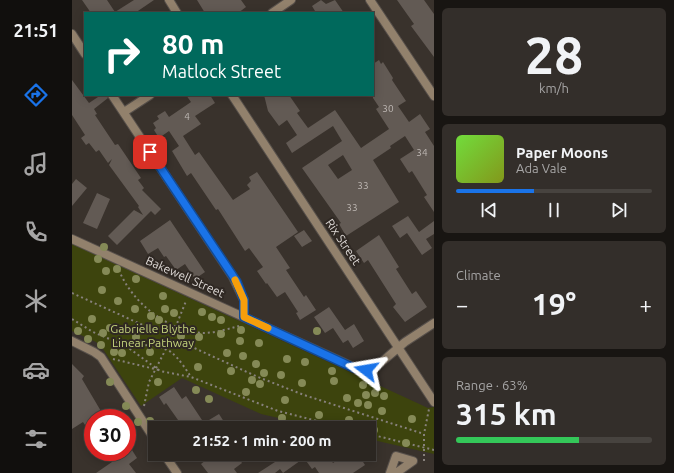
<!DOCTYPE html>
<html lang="en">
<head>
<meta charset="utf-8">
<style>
  body { margin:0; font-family:Ubuntu,sans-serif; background:#332e2a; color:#f1f3f6; height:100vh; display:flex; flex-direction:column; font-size:15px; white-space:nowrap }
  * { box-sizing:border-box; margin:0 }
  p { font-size:13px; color:#a6a5a5 }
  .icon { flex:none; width:22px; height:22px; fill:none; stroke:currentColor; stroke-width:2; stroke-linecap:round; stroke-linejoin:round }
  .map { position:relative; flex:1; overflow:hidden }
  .sheet { display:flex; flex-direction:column; gap:8px; padding:8px; background:#181512; width:240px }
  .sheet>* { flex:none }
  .hud { position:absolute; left:12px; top:12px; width:290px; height:84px; border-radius:0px; box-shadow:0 2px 10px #0003,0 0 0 1px #47433f; background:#00695c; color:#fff; overflow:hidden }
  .speed { position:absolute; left:12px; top:409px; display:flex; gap:8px; font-size:20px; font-weight:700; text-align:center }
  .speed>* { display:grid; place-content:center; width:52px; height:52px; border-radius:50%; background:#2b2621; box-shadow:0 2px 10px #0003,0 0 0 1px #47433f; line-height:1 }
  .speed .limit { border:6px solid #d22; background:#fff; color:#111 }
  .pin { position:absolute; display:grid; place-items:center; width:34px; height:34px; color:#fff; margin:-17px; border-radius:8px; box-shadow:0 2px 6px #0006 }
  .me { position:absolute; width:44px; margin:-22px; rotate:284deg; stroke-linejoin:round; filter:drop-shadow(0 0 3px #0008) }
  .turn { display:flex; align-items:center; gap:14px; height:84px; padding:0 12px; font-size:18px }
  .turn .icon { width:52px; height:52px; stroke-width:2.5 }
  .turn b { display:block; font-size:28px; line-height:34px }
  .big { font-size:30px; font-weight:600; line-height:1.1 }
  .sheet .card { flex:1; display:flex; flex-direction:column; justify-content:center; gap:6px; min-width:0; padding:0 14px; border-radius:6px; background:#332e2a }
  .sheet .dial { align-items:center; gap:0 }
  .dial b { font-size:52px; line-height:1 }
  .song { display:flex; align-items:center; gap:12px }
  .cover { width:48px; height:48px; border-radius:6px; background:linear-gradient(135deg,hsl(100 70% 55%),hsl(70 70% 35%)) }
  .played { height:4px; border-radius:2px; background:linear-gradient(90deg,#1a73e8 40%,#47433f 40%) }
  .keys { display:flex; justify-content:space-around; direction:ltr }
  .heat { display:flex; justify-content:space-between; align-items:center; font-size:22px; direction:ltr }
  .charge { height:6px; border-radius:3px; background:linear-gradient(90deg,#34c759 63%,#47433f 0) }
  .trip { position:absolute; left:76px; top:421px; width:228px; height:40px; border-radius:0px; background:#2b2621; box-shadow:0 2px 10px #0003,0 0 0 1px #47433f; font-weight:600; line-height:40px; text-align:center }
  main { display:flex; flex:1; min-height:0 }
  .tabs { display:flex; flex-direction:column; width:72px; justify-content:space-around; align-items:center; background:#110f0d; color:#a6a5a5 }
  .tabs .icon { width:28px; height:28px }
  .tabs .current { color:#1a73e8 }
  .tabs b { font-size:18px; color:#f1f3f6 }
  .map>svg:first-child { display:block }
</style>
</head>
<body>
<main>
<nav class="tabs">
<b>21:51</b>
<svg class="icon current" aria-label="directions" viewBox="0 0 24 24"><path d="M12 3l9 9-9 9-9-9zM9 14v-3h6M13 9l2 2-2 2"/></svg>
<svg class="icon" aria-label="music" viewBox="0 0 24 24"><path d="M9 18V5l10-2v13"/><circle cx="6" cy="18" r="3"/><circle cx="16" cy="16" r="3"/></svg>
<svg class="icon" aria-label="phone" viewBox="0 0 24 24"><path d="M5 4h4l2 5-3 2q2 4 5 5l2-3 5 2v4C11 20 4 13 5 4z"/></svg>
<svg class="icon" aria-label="climate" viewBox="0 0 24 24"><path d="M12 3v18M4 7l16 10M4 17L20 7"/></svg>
<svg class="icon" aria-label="car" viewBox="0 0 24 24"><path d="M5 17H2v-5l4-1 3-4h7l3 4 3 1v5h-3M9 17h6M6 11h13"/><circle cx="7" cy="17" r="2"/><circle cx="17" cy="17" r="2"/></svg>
<svg class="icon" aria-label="filters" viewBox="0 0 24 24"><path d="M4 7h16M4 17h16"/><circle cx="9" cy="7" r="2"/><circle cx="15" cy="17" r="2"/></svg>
</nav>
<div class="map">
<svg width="362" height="473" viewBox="0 0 362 473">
  <rect width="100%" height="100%" fill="#39322c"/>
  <path fill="#3d440d" d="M0,244L356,408L362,407V454L297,439V428H250L189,414L110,378L69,406L31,349L24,342L0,331Z"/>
  <path fill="#625a54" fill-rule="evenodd" d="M10,0H35L43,12L62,0H82L63,13H19Z
    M125,0H169L174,7L166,13H133Z
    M249,0L254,4L263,0L272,13H240L243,11L240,6Z
    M325,0H352L362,14V57L339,26L342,24Z
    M307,60L309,64L311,62L321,78L320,80L334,101L326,106L337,122L348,114L358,129L353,132L362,146V212L352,197L355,195L340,171L337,173L328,159L342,150L333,136L318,146L319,148L301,160L327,202L274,236L267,224L269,223L230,168L270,141L261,126L220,153L214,143L225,135L215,120L207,126L196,111L192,95H217L228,111L225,113L236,128L263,110L289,148L317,129L304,109L307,107L301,98V64ZM271,155L280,170L266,179L256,165Z
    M0,80L17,103L29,95L35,96L36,98L22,109L25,114L23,115L43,145L46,144L69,178L66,180L72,188L70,190L89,209L83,215L79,211L45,245L36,236L62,210L71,215L66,207L67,206L37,165L40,159L36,163L27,150L24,152L17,143L14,145L9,138L13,135L0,115Z
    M114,95H138L143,103L123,116L129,124L111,136L123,155L127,152L161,200L178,189L175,185L179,181L177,177L185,172L226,232L204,247L218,268L214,270L232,297L234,295L244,310L228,320L224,313L226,312L213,292L205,297L195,283L194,284L185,271L191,267L177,248L173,251L146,209L144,210L119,173L115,176L100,151L107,146L97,131L87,138L82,130L84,128L81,123L87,119L85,116L93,111L97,117L119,102Z
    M4,179L15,188L0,206V184Z
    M25,193L38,199L25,229L11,223Z
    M336,216L347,232L362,221V234L354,239L360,248L350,255L335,233L328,238L320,226Z
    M98,220L133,272L123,279L113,264L104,270L94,256L92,257L86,248L76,254L68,241Z
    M232,230L240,241L230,247L222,236Z
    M307,235L327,267L324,269L340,294L344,291L355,307L333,322L321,307L324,304L296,260L292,263L284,251Z
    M257,307L273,330L282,324L292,341L281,348L276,340L271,343L261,328L253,333L242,317Z
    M0,364L12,376L10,379L33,418H21V437L11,422L0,429Z
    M102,387L110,399L114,396L132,423L147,414L156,428H106L102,422L106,420L94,403L92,405L87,397Z
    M60,450L65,458L57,464L64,473H24L40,462L34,452H56Z
    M130,454H164L170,463L162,469L165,473H136L129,464L134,460Z
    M198,454H240L244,461L255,454L261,463L274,454H286L293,465L281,473H247L243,467L240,469L232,458L211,473L208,469L203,473H186L203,462Z"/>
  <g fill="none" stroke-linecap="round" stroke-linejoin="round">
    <defs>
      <path id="minor" d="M97,0L105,13
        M298,0L362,96
        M200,13L219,0
        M0,34L13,54
        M40,95L161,277L172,300V317
        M160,95L362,402
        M52,112L78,95
        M0,239L288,370L306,365L333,342L362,323
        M0,341L22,352L29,357L83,440
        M92,454L105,473
        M318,473L324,456L341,461L324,473"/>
    </defs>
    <use href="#minor" stroke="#57504b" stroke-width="10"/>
    <path stroke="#87817c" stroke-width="2" stroke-dasharray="2 3" stroke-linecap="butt" d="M47,270C60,303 96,331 131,333C143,333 156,329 167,326
      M0,293L84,331
      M0,319L21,332L54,346L88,371L119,377L206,411L272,428
      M109,342L186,377L232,395L352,434
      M54,346L56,344C94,347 97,343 119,377
      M41,359L87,370
      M72,406L77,382L98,341L114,301
      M297,434L362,450
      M352,461V434L357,409"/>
    <use href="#minor" stroke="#92816c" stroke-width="8"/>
  </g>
  <g fill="#858a57">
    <circle cx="32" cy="247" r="4"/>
    <circle cx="26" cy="259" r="4"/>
    <circle cx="45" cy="269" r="4"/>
    <circle cx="34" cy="271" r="4"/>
    <circle cx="64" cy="279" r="4"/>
    <circle cx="30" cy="290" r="4"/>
    <circle cx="91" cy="296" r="4"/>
    <circle cx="46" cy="301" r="4"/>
    <circle cx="63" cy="309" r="4"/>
    <circle cx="93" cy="309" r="4"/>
    <circle cx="130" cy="312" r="4"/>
    <circle cx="102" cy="313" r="4"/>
    <circle cx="79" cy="316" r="4"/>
    <circle cx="140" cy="317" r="4"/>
    <circle cx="20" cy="319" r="4"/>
    <circle cx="87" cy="320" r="4"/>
    <circle cx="149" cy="320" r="4"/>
    <circle cx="38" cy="328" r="4"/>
    <circle cx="96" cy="330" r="4"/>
    <circle cx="169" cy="330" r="4"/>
    <circle cx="6" cy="331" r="4"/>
    <circle cx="245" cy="331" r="4"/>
    <circle cx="31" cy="333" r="4"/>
    <circle cx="149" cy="334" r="4"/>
    <circle cx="109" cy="336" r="4"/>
    <circle cx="64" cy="337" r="4"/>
    <circle cx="127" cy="337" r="4"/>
    <circle cx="16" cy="339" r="4"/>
    <circle cx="168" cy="341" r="4"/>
    <circle cx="187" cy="343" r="4"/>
    <circle cx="29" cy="345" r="4"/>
    <circle cx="42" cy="352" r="4"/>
    <circle cx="78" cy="352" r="4"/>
    <circle cx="50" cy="353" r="4"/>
    <circle cx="155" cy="353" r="4"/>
    <circle cx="171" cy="356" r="4"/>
    <circle cx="215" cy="359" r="4"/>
    <circle cx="233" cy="362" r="4"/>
    <circle cx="184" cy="364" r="4"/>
    <circle cx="126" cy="367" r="4"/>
    <circle cx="159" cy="371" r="4"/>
    <circle cx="260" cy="371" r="4"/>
    <circle cx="192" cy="373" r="4"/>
    <circle cx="209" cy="375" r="4"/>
    <circle cx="180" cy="380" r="4"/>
    <circle cx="262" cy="381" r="4"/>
    <circle cx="38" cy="382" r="4"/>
    <circle cx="86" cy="382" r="4"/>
    <circle cx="230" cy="383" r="4"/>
    <circle cx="188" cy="384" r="4"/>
    <circle cx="291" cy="385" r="4"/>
    <circle cx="124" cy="390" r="4"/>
    <circle cx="174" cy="392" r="4"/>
    <circle cx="303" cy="393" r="4"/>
    <circle cx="294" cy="395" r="4"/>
    <circle cx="312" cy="396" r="4"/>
    <circle cx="275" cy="398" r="4"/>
    <circle cx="137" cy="399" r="4"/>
    <circle cx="213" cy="400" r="4"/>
    <circle cx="286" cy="403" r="4"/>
    <circle cx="296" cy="405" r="4"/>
    <circle cx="54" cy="406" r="4"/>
    <circle cx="310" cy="411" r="4"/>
    <circle cx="247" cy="415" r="4"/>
    <circle cx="210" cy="418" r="4"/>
    <circle cx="340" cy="419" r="4"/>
    <circle cx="277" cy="420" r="4"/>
    <circle cx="78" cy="421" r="4"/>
    <circle cx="66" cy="422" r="4"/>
    <circle cx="302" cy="430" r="4"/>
    <circle cx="334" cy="443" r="4"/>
  </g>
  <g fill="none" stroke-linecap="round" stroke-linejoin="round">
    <defs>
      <path id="route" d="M78,152L165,282L172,300V317L282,368L294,370"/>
    </defs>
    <use href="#route" stroke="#114b97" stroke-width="10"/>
    <use href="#route" stroke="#1a73e8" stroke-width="7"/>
    <path stroke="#f59e0b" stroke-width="7" d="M163,280L172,300V317L196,328"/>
  </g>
  <g text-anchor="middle" stroke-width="4" stroke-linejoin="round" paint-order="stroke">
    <g font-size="10" fill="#c0bab6">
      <text x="316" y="112">30</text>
      <text x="115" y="120">4</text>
      <text x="350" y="156">34</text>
      <text x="291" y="189">33</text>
      <text x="280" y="211">33</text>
    </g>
    <g font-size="12" fill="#dfdad7" stroke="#2f2823">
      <text transform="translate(271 242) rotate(56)" y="4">Rix Street</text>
      <text transform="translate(113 277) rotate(24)" y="4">Bakewell Street</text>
    </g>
    <g font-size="12" fill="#c3d27b" stroke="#2f2823">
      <text x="81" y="333">Gabrielle Blythe<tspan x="81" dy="14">Linear Pathway</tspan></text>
    </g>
  </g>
</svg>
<div class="speed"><div class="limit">30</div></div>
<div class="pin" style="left:78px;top:152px;background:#d93025"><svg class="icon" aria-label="arrive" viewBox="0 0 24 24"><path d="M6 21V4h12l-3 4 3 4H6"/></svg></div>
<svg class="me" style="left:294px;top:370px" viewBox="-20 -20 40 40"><path d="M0-17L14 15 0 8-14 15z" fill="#1a73e8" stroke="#fff" stroke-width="4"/></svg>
<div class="trip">21:52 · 1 min · 200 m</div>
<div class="hud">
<div class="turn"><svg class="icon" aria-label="right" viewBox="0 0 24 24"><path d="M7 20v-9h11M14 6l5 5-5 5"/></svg><div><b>80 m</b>Matlock Street</div></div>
</div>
</div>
<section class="sheet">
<div class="card dial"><b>28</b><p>km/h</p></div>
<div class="card">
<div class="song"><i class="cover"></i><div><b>Paper Moons</b><p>Ada Vale</p></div></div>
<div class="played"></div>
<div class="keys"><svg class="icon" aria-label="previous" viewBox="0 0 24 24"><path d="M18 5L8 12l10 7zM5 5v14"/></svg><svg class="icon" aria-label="pause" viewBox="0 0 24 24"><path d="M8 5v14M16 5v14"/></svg><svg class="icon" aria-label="next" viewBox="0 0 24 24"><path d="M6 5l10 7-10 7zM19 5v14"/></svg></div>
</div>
<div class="card"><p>Climate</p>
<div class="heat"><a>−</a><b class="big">19°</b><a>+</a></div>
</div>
<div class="card"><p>Range · 63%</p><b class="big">315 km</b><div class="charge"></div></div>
</section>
</main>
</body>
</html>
